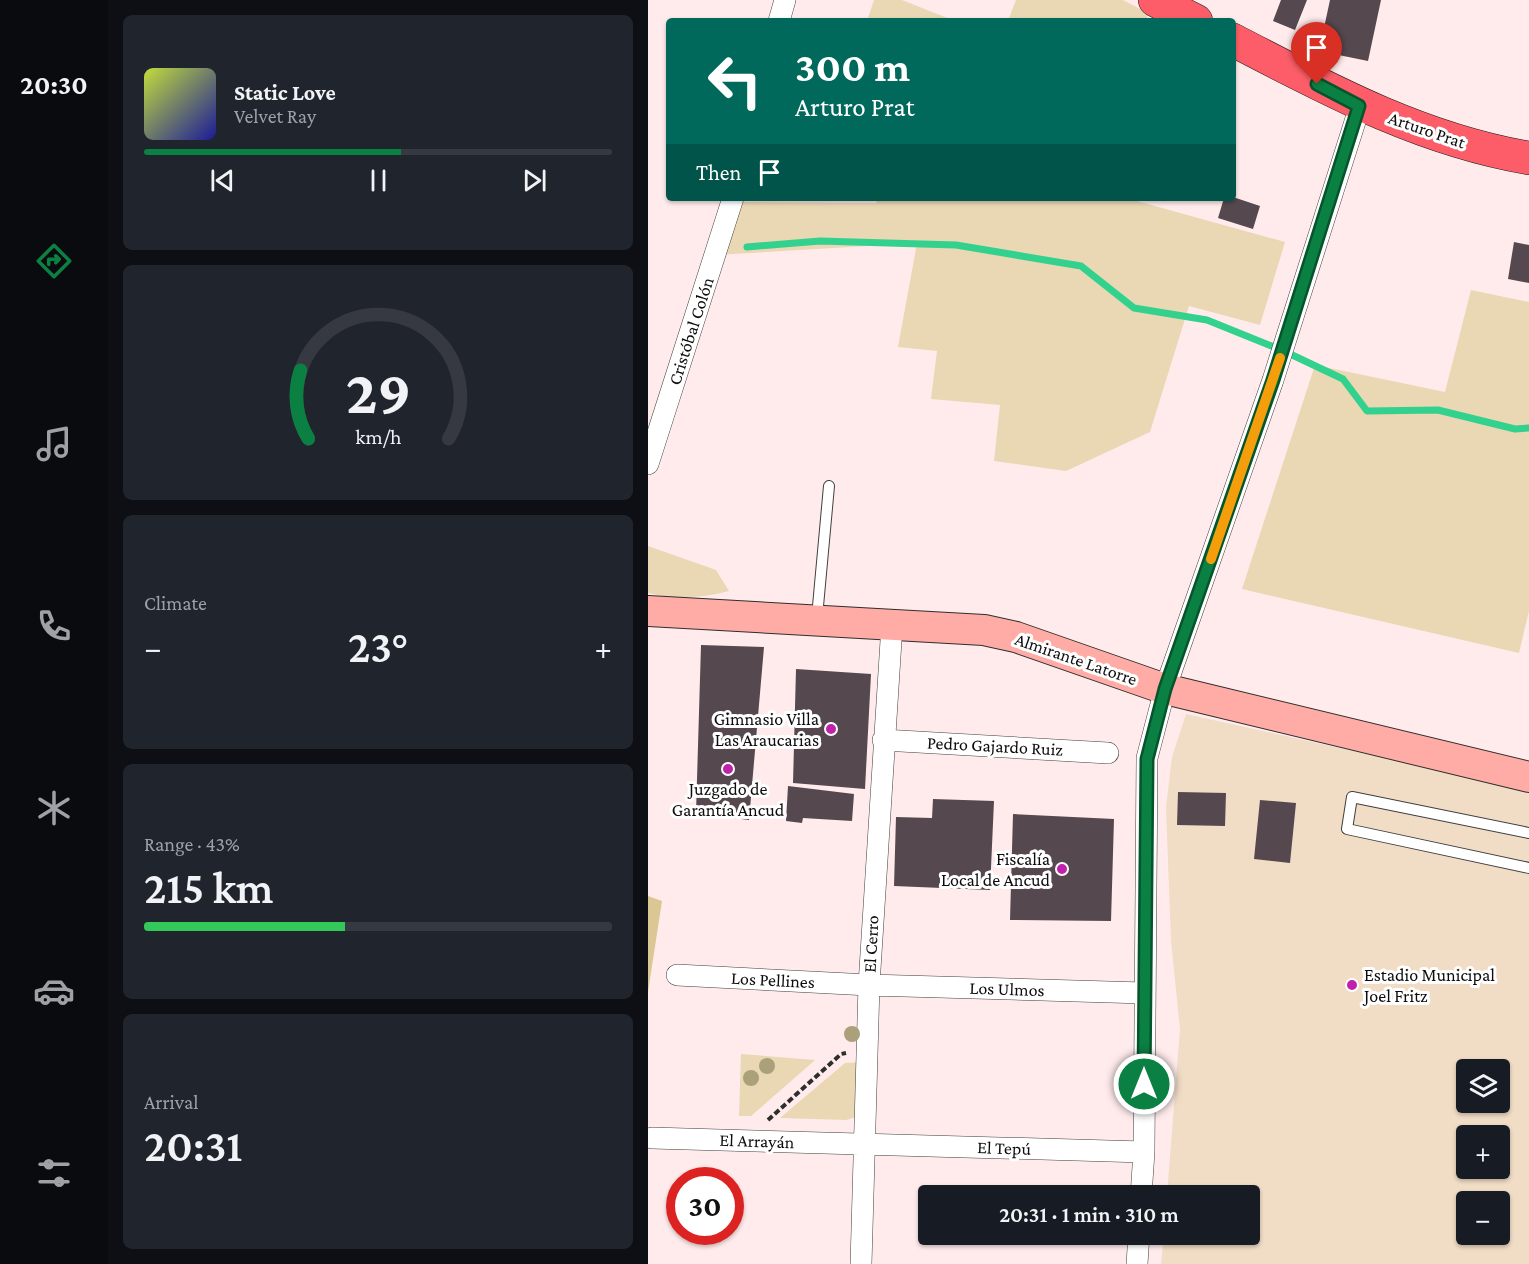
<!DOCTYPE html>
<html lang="en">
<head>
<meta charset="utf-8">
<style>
  body { margin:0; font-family:"Crimson Pro",serif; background:#20242c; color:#f1f3f6; height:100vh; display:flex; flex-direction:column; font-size:22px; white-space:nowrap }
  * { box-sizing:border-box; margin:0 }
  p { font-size:20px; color:#9ea1a6 }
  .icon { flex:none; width:33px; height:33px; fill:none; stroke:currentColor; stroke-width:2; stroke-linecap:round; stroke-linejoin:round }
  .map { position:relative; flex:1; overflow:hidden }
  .sheet { display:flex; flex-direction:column; gap:15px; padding:15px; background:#0d0f14; width:540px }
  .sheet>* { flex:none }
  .hud { position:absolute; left:18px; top:18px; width:570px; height:183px; border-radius:6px; box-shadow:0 2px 4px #0004; background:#00695c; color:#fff; overflow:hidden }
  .tools { position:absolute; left:808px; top:1059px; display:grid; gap:12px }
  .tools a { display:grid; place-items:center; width:54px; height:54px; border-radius:6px; background:#171b24; box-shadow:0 2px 4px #0004; font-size:30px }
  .speed { position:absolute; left:18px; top:1167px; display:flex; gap:12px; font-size:30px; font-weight:700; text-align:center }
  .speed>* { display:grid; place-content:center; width:78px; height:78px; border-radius:50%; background:#171b24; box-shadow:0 2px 4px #0004; line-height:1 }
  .speed .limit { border:9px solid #d22; background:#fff; color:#111 }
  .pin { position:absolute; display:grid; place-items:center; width:51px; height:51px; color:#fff; margin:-62px -26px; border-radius:50% 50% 50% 0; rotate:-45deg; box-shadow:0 0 6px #0007 }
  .pin .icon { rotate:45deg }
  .me { position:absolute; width:66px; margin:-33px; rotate:0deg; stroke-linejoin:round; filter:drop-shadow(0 0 4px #0008) }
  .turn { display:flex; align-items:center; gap:21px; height:126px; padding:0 30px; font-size:27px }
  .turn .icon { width:78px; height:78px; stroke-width:2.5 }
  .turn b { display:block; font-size:42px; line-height:51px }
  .then { display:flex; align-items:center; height:57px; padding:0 30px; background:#0003; gap:12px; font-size:22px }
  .big { font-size:45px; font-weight:600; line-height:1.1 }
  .sheet .widget { flex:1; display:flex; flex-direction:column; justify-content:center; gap:9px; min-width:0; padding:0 21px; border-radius:9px; background:#20242c }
  .sheet .dial { align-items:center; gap:0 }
  .dial svg { height:156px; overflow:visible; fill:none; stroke:#363941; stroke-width:7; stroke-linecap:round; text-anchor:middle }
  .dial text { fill:#f1f3f6; stroke:none }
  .song { display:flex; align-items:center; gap:18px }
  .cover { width:72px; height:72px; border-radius:9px; background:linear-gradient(135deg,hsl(70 70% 55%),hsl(240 70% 35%)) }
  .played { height:6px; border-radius:3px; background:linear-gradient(90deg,#0b8043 55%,#363941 55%) }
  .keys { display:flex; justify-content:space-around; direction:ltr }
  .heat { display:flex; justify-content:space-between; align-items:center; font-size:33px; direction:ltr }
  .charge { height:9px; border-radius:4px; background:linear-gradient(90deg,#34c759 43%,#363941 0) }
  .trip { position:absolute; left:270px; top:1185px; width:342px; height:60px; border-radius:6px; background:#171b24; box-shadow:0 2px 4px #0004; font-weight:600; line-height:60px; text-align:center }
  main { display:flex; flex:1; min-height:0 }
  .tab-bar { display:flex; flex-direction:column; width:108px; justify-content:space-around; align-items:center; background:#090b0e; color:#9ea1a6 }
  .tab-bar .icon { width:42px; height:42px }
  .tab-bar .selected { color:#0b8043 }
  .tab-bar b { font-size:27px; color:#f1f3f6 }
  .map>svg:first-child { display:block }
</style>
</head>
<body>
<main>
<nav class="tab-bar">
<b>20:30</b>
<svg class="icon selected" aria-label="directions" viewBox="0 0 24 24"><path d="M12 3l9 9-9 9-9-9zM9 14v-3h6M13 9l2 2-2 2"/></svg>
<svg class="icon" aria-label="music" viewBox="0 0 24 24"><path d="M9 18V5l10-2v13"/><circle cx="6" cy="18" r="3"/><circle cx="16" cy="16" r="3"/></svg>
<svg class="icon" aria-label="phone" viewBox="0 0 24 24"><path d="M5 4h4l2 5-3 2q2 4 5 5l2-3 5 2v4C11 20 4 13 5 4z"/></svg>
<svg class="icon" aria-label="climate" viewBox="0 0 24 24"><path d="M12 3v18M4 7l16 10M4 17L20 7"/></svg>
<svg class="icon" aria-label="car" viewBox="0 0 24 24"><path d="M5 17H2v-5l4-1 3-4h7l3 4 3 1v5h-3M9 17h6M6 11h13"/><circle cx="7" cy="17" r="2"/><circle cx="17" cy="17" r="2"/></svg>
<svg class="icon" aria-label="filters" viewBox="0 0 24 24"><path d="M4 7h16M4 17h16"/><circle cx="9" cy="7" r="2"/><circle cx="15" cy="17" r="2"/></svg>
</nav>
<section class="sheet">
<div class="widget">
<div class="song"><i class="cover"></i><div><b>Static Love</b><p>Velvet Ray</p></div></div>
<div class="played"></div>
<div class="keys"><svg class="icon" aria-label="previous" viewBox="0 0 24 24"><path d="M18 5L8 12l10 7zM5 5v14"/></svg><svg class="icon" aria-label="pause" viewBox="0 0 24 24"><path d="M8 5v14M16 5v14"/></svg><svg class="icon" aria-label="next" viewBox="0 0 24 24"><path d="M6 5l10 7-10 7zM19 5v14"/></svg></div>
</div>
<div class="widget dial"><svg viewBox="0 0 100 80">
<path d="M14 69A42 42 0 1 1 86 69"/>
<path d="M14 69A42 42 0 0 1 10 34" stroke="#0b8043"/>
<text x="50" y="56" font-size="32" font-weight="700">29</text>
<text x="50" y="72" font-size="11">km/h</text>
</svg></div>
<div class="widget"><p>Climate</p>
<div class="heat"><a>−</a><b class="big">23°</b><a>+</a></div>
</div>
<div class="widget"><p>Range · 43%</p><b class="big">215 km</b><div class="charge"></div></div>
<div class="widget"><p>Arrival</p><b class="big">20:31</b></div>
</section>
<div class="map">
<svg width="881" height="1264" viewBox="0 0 881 1264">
  <rect width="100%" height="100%" fill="#ffebeb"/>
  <path fill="#ead7b4" d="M226,0H254L307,21H219Z
    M368,0H475L500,13L498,21H360Z
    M230,198H478L637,242L612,325L541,306L502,432L418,471L346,461L352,405L283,399L289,351L250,347L269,243L68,255L84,202L228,203Z
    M823,290L881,302V611L871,653L594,589L667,365L797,392Z
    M0,546L68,570L81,591C55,598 26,600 0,593Z
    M93,1054L167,1060L103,1116H91Z
    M214,1062L208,1117L198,1120L132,1118L197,1063Z"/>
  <path fill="#dbc793" d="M0,896L14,901L0,992Z"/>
  <path fill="#f1dcc6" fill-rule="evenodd" d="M538,714L881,790V1264H513L516,1235L602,1234V1196L519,1195L532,1029L523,941L518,807L524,757ZM819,1070H852V1102H819ZM819,1136H852V1168H819ZM819,1202H852V1234H819Z"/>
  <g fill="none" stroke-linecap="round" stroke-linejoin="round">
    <path stroke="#33d18e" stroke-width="7" d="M99,247L172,241L308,245L433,266L486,308L559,320L626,347
      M640,353L695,379L719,411L790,410L867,429L881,428"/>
  </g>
  <path fill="#55484e" d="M633,0H659L647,30L625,21Z
    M682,0H733L720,61L671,51Z
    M585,197L612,206L605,229L570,218L576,198Z
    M866,242L881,245V283L860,279Z
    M53,645L116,647L101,820L48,813Z
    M148,669L223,674L217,789L145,783Z
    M140,786L206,794L204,821L155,818L154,823L138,821Z
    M530,792L578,793L577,826L529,825Z
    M285,799L346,801L342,890L246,886L248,817L284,818Z
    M612,800L648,803L642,863L606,859Z
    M365,814L466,819L463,921L362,920Z"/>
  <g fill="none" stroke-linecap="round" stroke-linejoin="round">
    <defs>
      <path id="service" d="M169,617L181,486
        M881,833L704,797L699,829L881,868"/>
      <path id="minor" d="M131,21L137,0
        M0,464L85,198
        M235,740L460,753
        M29,975L221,985L496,993
        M4,1138L496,1152
        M493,1196L496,1152L499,758L517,689L625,380L712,106
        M213,1264L221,985L244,625
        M489,1264L491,1234"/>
      <path id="secondary" d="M0,611L336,630L368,637L517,689L881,777"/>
      <path id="primary" d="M507,0L548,21
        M585,40C681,90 774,140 881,158"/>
    </defs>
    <use href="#service" stroke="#3f3f3f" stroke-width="12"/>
    <use href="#minor" stroke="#3f3f3f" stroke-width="22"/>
    <use href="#secondary" stroke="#2e2e2e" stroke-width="32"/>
    <use href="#primary" stroke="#1d1d1d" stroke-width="34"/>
    <path stroke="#2e2e2e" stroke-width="4" stroke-dasharray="6 3" stroke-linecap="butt" d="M120,1120L193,1054L198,1053"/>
    <use href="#service" stroke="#fff" stroke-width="10"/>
    <use href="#minor" stroke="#fff" stroke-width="21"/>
    <use href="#secondary" stroke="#ffaca6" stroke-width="30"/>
    <use href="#primary" stroke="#fc5d68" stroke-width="33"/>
  </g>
  <g fill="#aaa079">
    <circle cx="204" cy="1034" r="8"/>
    <circle cx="119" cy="1066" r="8"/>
    <circle cx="103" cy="1078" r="8"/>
  </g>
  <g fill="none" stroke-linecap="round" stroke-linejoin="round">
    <defs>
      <path id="route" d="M496,1084L499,759L517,689L625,380L711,106L669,84"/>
    </defs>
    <use href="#route" stroke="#07532c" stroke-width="15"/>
    <use href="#route" stroke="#0b8043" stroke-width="10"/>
    <path stroke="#f59e0b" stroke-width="10" d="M563,559L632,358"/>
  </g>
  <g fill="#bf21ab" stroke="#fff" stroke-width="2">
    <circle cx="183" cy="729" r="6"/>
    <circle cx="80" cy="769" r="6"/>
    <circle cx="414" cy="869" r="6"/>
    <circle cx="704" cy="985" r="6"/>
  </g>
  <g text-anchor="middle" stroke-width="6" stroke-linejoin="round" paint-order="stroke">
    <g font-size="18" fill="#0c0c0c" stroke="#fff">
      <text transform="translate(779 130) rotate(19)" y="6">Arturo Prat</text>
      <text transform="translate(43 331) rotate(-72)" y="6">Cristóbal Colón</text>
      <text transform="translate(428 659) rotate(19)" y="6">Almirante Latorre</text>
      <text transform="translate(347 746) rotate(3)" y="6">Pedro Gajardo Ruiz</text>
      <text transform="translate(223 944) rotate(-87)" y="6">El Cerro</text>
      <text transform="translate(125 980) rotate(3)" y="6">Los Pellines</text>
      <text transform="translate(359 989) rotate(2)" y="6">Los Ulmos</text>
      <text transform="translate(109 1141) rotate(2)" y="6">El Arrayán</text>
      <text transform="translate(356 1148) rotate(2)" y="6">El Tepú</text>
    </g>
    <g font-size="18" fill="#0c0c0c" stroke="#fff" text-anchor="end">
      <text x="171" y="725">Gimnasio Villa<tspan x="171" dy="21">Las Araucarias</tspan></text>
      <text x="80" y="795" text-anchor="middle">Juzgado de<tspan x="80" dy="21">Garantía Ancud</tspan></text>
      <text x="402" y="865">Fiscalía<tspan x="402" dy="21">Local de Ancud</tspan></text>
      <text x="716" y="981" text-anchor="start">Estadio Municipal<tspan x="716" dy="21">Joel Fritz</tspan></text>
    </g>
  </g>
</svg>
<div class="tools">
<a><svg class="icon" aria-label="layers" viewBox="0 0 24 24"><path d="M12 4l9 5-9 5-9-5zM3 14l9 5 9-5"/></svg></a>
<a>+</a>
<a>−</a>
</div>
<div class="speed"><div class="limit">30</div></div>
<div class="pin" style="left:669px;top:84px;background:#d93025"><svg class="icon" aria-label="arrive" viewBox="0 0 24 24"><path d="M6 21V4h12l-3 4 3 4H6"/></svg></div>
<svg class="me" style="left:496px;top:1084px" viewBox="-20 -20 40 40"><circle r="17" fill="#0b8043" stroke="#fff" stroke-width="3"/><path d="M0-11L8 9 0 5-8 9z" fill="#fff"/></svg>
<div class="trip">20:31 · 1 min · 310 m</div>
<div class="hud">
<div class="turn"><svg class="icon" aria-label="left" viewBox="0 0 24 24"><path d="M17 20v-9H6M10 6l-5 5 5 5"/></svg><div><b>300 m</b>Arturo Prat</div></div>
<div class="then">Then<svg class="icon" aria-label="arrive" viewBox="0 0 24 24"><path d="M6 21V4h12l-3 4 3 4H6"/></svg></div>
</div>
</div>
</main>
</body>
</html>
